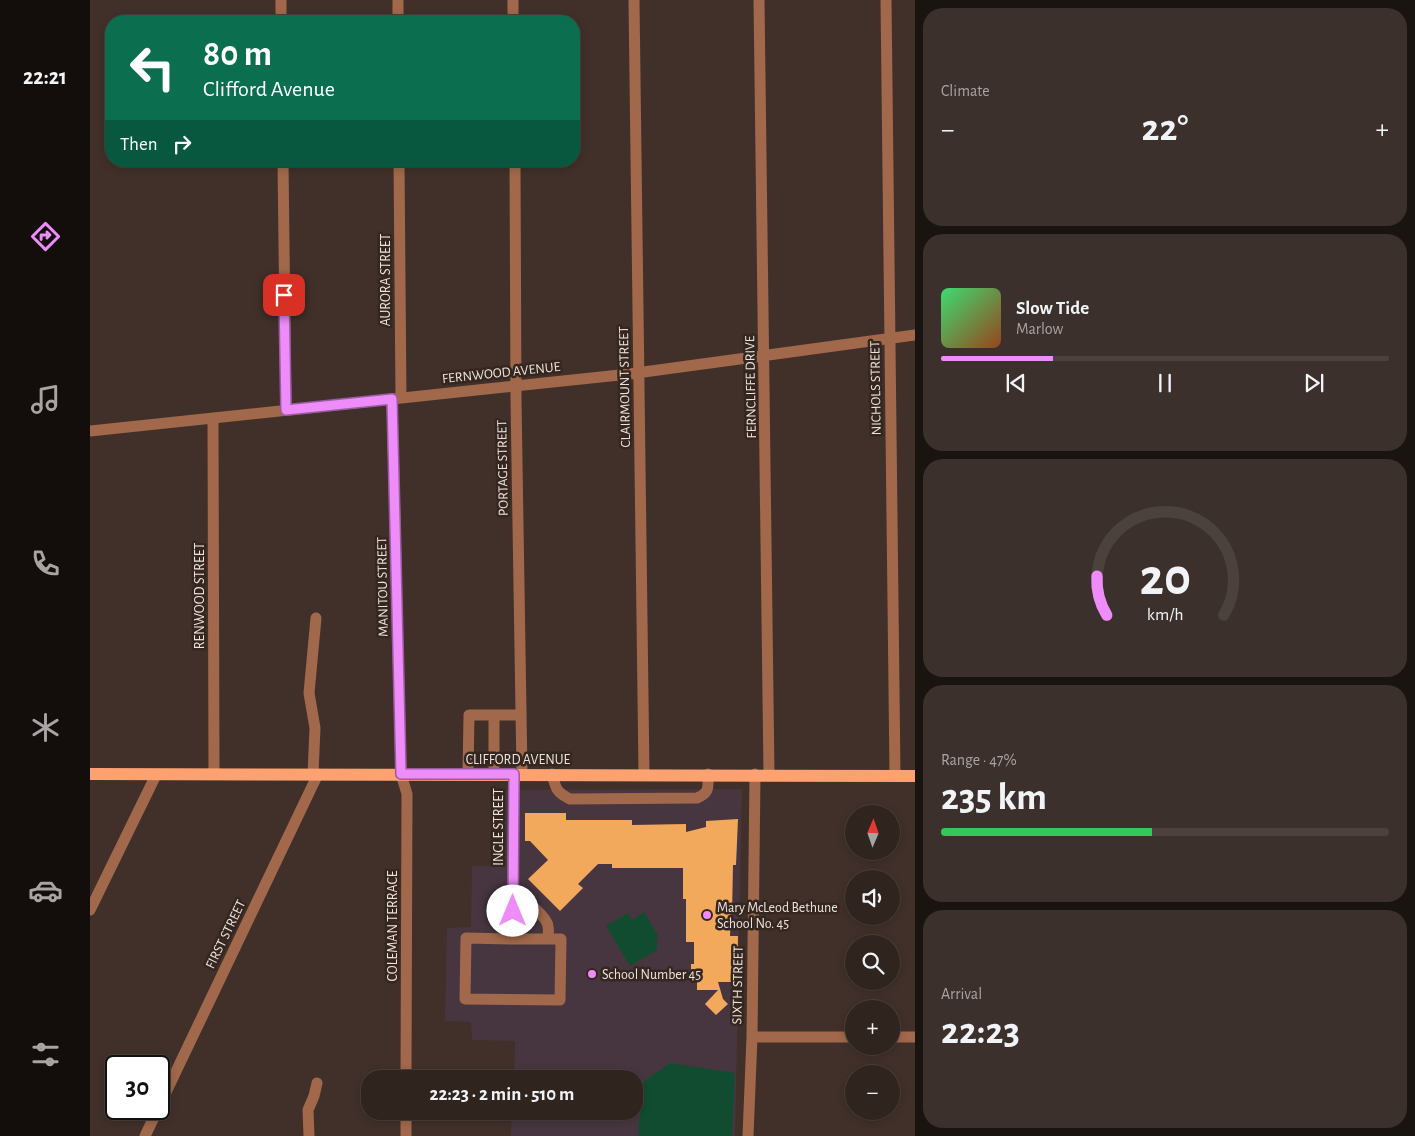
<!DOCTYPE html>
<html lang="en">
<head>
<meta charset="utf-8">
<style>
  body { margin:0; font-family:"Alegreya Sans",sans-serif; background:#3c302c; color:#f1f3f6; height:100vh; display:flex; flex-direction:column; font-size:19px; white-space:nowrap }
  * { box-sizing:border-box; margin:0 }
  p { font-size:16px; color:#a8a4a4 }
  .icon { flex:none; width:28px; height:28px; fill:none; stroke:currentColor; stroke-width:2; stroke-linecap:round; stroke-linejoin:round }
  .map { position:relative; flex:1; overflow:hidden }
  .details { display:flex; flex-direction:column; gap:8px; padding:8px; background:#1a1411; width:500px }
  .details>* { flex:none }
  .banner { position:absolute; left:15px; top:15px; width:475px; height:152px; border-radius:20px; box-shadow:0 2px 8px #0003,0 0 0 1px #4b413d; background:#0b6e4f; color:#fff; overflow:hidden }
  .needle { width:32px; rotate:2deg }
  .buttons { position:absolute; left:755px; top:805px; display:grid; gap:10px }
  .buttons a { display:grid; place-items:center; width:55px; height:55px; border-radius:50%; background:#30241f; box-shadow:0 2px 8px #0003,0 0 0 1px #4b413d; font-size:25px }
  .speed { position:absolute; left:15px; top:1055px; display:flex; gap:10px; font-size:25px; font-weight:700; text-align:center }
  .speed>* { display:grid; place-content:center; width:65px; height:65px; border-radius:50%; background:#30241f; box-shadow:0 2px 8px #0003,0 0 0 1px #4b413d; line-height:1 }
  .speed .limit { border:2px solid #111; border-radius:8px; background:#fff; color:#111 }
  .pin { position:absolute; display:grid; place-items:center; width:42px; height:42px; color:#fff; margin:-21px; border-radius:10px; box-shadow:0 2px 8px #0006 }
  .me { position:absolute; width:55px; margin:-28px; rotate:0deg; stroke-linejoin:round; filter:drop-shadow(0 0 4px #0008) }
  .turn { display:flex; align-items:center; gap:18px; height:105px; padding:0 15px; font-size:22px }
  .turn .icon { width:65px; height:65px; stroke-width:2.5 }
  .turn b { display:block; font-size:35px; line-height:42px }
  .then { display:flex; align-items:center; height:48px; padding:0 15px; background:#0003; gap:10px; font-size:19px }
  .big { font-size:38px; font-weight:600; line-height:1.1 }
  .details .widget { flex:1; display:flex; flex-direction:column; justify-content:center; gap:8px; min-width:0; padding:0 18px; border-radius:20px; background:#3c302c }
  .details .dial { align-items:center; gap:0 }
  .dial svg { height:130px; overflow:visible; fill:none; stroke:#4b413d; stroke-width:7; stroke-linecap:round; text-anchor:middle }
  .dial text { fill:#f1f3f6; stroke:none }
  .song { display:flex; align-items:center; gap:15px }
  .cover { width:60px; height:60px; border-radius:8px; background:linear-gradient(135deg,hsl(140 70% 55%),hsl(20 70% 35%)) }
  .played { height:5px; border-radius:2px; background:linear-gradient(90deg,#ee8cf9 25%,#4b413d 25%) }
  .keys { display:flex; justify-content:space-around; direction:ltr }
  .heat { display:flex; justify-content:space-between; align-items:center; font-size:28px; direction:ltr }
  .charge { height:8px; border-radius:4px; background:linear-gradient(90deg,#34c759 47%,#4b413d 0) }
  .trip { position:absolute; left:271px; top:1070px; width:282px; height:50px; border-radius:20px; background:#30241f; box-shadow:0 2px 8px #0003,0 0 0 1px #4b413d; font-weight:600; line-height:50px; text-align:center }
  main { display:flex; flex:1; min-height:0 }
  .tab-bar { display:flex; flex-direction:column; width:90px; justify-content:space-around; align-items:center; background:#130e0c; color:#a8a4a4 }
  .tab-bar .icon { width:35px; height:35px }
  .tab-bar .active { color:#ee8cf9 }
  .tab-bar b { font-size:22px; color:#f1f3f6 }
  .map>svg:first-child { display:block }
</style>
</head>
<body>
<main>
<nav class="tab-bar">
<b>22:21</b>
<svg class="icon active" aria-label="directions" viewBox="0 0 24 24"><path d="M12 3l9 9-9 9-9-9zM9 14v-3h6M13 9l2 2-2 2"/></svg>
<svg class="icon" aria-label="music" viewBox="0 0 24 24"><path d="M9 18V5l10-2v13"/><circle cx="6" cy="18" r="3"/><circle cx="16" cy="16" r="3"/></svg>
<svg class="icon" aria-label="phone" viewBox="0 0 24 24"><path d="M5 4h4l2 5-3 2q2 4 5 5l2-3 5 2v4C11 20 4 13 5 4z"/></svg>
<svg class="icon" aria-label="climate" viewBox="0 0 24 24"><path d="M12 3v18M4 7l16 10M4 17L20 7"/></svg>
<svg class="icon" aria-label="car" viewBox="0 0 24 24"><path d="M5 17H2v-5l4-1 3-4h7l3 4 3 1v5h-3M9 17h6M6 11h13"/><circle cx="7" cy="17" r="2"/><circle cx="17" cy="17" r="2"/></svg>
<svg class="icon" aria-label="filters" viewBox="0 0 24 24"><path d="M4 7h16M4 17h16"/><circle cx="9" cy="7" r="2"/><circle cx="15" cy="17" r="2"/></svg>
</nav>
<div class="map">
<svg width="825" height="1136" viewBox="0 0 825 1136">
  <rect width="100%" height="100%" fill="#403029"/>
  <path fill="#473640" d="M652,789L645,1136H421L422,1111H545V1079H424L425,1041L382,1040L381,1022L355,1021L357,928L381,927L382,866H412L413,790Z"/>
  <path fill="#124c30" d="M554,912L569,937L567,939V950L540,966L516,926L538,913L542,920Z
    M580,1063L645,1073L642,1136H550L548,1132L554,1081Z"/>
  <path fill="#f3a95b" d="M435,813H476V820H542V825L596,824V832L616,827V821L648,819L646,865H643L642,913H641L640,936H648L647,982H628L633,999L638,1004L626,1015L615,1004L628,990H607V982H601V964H604V942H596V899H593V868H522V864H508L488,884L493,888L470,911L438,879L458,860L440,841H435Z"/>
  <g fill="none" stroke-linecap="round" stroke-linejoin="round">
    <path stroke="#a1684b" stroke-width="11" d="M191,0V21
      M308,0V21
      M423,0V21
      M544,0L554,774
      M669,0L679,774
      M796,0L805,776
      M193,161L196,410
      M309,161L311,398
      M425,161L426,399L432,774
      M302,399L311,774L317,794L316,1079
      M123,418L124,774
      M0,431L539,374L825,335
      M223,774L225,728L219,693L226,618
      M378,774L379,715H431
      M404,774V715
      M462,774C466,789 466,792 480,799L607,798C620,793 618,787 618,774
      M423,892C432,896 457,917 458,926C459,930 458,935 458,939H422L424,774
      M0,910L66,775
      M422,939L376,938L375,999L470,1000L471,939H458
      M662,1037H764
      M801,1037H825
      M69,1107L228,774
      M55,1136L68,1109
      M219,1136L218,1110L224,1096L227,1083
      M316,1136V1111
      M658,1136L662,1037L665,774"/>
    <path stroke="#fea171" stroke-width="12" d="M0,774L825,776"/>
  </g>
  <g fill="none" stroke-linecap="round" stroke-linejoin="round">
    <defs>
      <path id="route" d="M194,295L196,410L302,399L311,774H424L423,911"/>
    </defs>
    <use href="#route" stroke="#9b5ba2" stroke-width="12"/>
    <use href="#route" stroke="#ee8cf9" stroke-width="9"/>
  </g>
  <g fill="#ee8cf9" stroke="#35261f" stroke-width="2">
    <circle cx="617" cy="915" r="5"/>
    <circle cx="502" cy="974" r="5"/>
  </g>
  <g text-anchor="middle" stroke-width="5" stroke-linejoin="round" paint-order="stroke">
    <g font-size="14" fill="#ede3de" stroke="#35261f">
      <text transform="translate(295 280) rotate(-90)" y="5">AURORA STREET</text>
      <text transform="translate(411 372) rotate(-6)" y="5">FERNWOOD AVENUE</text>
      <text transform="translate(534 387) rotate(-91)" y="5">CLAIRMOUNT STREET</text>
      <text transform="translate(660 387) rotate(-91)" y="5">FERNCLIFFE DRIVE</text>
      <text transform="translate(785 388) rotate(-91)" y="5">NICHOLS STREET</text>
      <text transform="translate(412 468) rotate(-91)" y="5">PORTAGE STREET</text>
      <text transform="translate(292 587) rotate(-91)" y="5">MANITOU STREET</text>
      <text transform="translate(109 596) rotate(-90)" y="5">RENWOOD STREET</text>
      <text x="428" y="764">CLIFFORD AVENUE</text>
      <text transform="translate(408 827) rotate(-90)" y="5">INGLE STREET</text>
      <text transform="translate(302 926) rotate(-90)" y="5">COLEMAN TERRACE</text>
      <text transform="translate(135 934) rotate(-64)" y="5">FIRST STREET</text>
      <text transform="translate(647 985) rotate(-89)" y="5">SIXTH STREET</text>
    </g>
    <g font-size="14" fill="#ede3de" stroke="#35261f" text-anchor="start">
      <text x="627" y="912">Mary McLeod Bethune<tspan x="627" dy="16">School No. 45</tspan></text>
      <text x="512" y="979">School Number 45</text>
    </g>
  </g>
</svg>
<div class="buttons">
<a><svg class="needle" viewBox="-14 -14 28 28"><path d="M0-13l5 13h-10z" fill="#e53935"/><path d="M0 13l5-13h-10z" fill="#a8a4a4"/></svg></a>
<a><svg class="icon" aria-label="sound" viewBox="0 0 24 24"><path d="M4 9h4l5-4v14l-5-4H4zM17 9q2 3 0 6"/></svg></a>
<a><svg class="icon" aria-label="search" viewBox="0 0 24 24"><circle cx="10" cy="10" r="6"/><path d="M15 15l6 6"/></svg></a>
<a>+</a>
<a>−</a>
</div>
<div class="speed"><div class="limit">30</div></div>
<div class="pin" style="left:194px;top:295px;background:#d93025"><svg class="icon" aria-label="arrive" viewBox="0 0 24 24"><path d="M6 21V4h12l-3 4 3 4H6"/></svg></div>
<svg class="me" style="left:423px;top:911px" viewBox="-20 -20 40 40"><circle r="19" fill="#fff"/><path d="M0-13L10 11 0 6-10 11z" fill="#ee8cf9"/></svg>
<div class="trip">22:23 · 2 min · 510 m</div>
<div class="banner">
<div class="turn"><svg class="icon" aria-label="left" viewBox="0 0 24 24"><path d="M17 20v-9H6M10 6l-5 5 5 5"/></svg><div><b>80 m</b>Clifford Avenue</div></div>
<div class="then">Then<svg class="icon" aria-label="right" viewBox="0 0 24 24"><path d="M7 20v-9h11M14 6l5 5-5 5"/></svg></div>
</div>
</div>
<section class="details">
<div class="widget"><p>Climate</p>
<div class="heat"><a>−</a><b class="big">22°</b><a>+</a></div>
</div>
<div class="widget">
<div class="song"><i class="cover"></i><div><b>Slow Tide</b><p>Marlow</p></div></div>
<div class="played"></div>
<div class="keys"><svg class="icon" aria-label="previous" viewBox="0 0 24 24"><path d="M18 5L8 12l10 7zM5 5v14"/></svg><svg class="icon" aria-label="pause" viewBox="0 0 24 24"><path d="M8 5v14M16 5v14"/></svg><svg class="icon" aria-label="next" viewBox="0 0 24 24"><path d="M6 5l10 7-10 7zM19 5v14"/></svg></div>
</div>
<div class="widget dial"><svg viewBox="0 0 100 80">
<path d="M14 69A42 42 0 1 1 86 69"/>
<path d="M14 69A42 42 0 0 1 8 45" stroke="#ee8cf9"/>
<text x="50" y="56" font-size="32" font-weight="700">20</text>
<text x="50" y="72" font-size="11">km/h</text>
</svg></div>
<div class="widget"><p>Range · 47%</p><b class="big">235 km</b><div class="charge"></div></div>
<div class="widget"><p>Arrival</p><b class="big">22:23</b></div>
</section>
</main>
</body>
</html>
